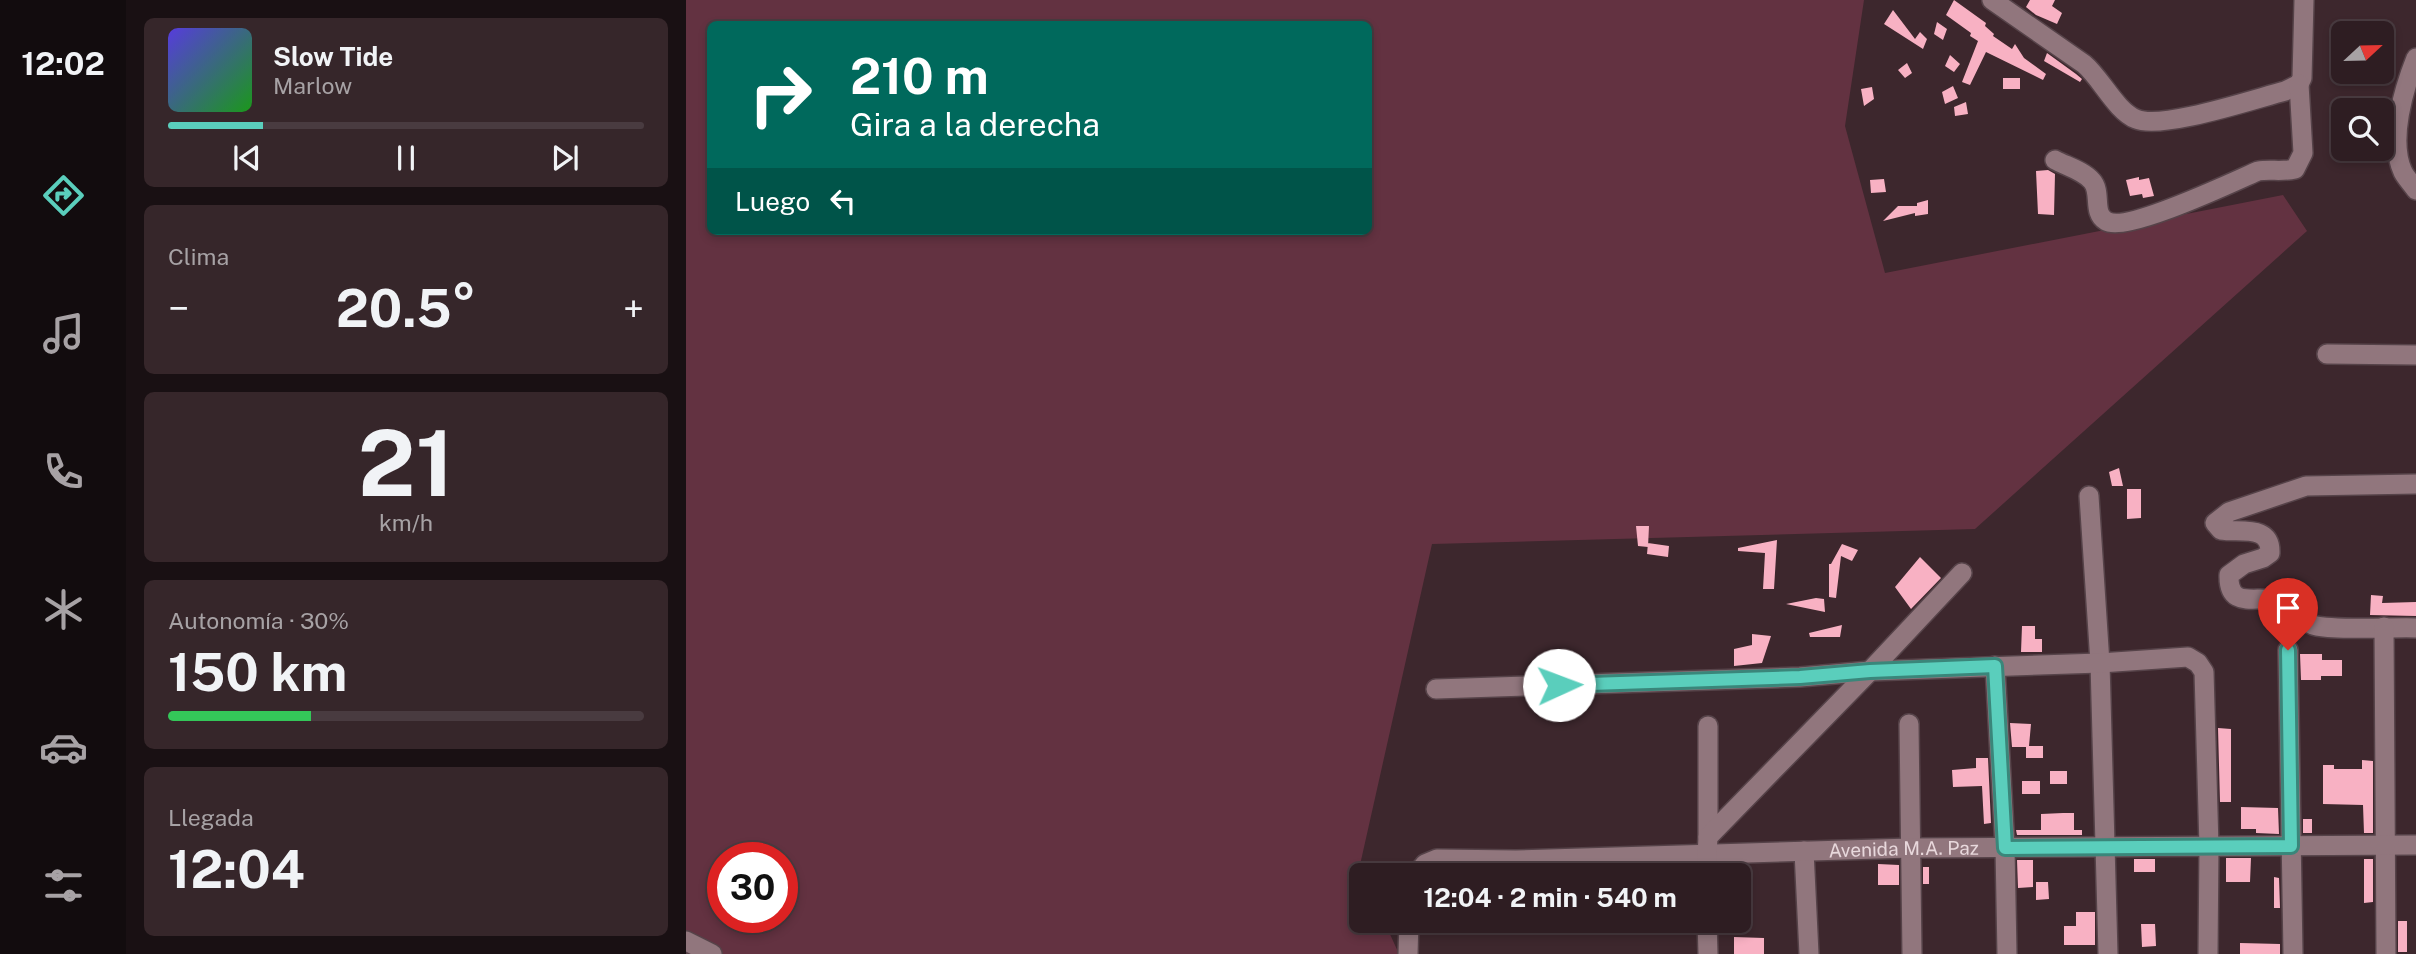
<!DOCTYPE html>
<html lang="es">
<head>
<meta charset="utf-8">
<style>
  body { margin:0; font-family:"Public Sans",sans-serif; background:#36262a; color:#f1f3f6; height:100vh; display:flex; flex-direction:column; font-size:26px; white-space:nowrap }
  * { box-sizing:border-box; margin:0 }
  p { font-size:23px; color:#a7a2a5 }
  .icon { flex:none; width:38px; height:38px; fill:none; stroke:currentColor; stroke-width:2; stroke-linecap:round; stroke-linejoin:round }
  .map { position:relative; flex:1; overflow:hidden }
  .details { display:flex; flex-direction:column; gap:18px; padding:18px; background:#191013; width:560px }
  .details>* { flex:none }
  .guide { position:absolute; left:21px; top:21px; width:665px; height:214px; border-radius:10px; box-shadow:0 4px 10px #0003,0 0 0 2px #493b40; background:#00695c; color:#fff; overflow:hidden }
  .needle { width:46px; rotate:68deg }
  .fabs { position:absolute; left:1645px; top:21px; display:grid; gap:14px }
  .fabs a { display:grid; place-items:center; width:63px; height:63px; border-radius:10px; background:#2e1d22; box-shadow:0 4px 10px #0003,0 0 0 2px #493b40; font-size:35px }
  .speed { position:absolute; left:21px; top:842px; display:flex; gap:14px; font-size:35px; font-weight:700; text-align:center }
  .speed>* { display:grid; place-content:center; width:91px; height:91px; border-radius:50%; background:#2e1d22; box-shadow:0 4px 10px #0003,0 0 0 2px #493b40; line-height:1 }
  .speed .limit { border:10px solid #d22; background:#fff; color:#111 }
  .pin { position:absolute; display:grid; place-items:center; width:60px; height:60px; color:#fff; margin:-72px -30px; border-radius:50% 50% 50% 0; rotate:-45deg; box-shadow:0 0 7px #0007 }
  .pin .icon { rotate:45deg }
  .me { position:absolute; width:77px; margin:-38px; rotate:88deg; stroke-linejoin:round; filter:drop-shadow(0 0 5px #0008) }
  .turn { display:flex; align-items:center; gap:24px; height:147px; padding:0 28px; font-size:32px }
  .turn .icon { width:91px; height:91px; stroke-width:2.5 }
  .turn b { display:block; font-size:49px; line-height:60px }
  .then { display:flex; align-items:center; height:66px; padding:0 28px; background:#0003; gap:14px; font-size:26px }
  .big { font-size:52px; font-weight:700; line-height:1.1 }
  .details .widget { flex:1; display:flex; flex-direction:column; justify-content:center; gap:10px; min-width:0; padding:0 24px; border-radius:10px; background:#36262a }
  .details .dial { align-items:center; gap:0 }
  .dial b { font-size:91px; line-height:1 }
  .song { display:flex; align-items:center; gap:21px }
  .cover { width:84px; height:84px; border-radius:10px; background:linear-gradient(135deg,hsl(250 70% 55%),hsl(120 70% 35%)) }
  .played { height:7px; border-radius:4px; background:linear-gradient(90deg,#5acebc 20%,#493b40 20%) }
  .keys { display:flex; justify-content:space-around; direction:ltr }
  .heat { display:flex; justify-content:space-between; align-items:center; font-size:38px; direction:ltr }
  .charge { height:10px; border-radius:5px; background:linear-gradient(90deg,#34c759 30%,#493b40 0) }
  .trip { position:absolute; left:663px; top:863px; width:402px; height:70px; border-radius:10px; background:#2e1d22; box-shadow:0 4px 10px #0003,0 0 0 2px #493b40; font-weight:700; line-height:70px; text-align:center }
  main { display:flex; flex:1; min-height:0 }
  .dock { display:flex; flex-direction:column; width:126px; justify-content:space-around; align-items:center; background:#120c0e; color:#a7a2a5 }
  .dock .icon { width:49px; height:49px }
  .dock .on { color:#5acebc }
  .dock b { font-size:32px; color:#f1f3f6 }
  .map>svg:first-child { display:block }
</style>
</head>
<body>
<main>
<nav class="dock">
<b>12:02</b>
<svg class="icon on" aria-label="directions" viewBox="0 0 24 24"><path d="M12 3l9 9-9 9-9-9zM9 14v-3h6M13 9l2 2-2 2"/></svg>
<svg class="icon" aria-label="music" viewBox="0 0 24 24"><path d="M9 18V5l10-2v13"/><circle cx="6" cy="18" r="3"/><circle cx="16" cy="16" r="3"/></svg>
<svg class="icon" aria-label="phone" viewBox="0 0 24 24"><path d="M5 4h4l2 5-3 2q2 4 5 5l2-3 5 2v4C11 20 4 13 5 4z"/></svg>
<svg class="icon" aria-label="climate" viewBox="0 0 24 24"><path d="M12 3v18M4 7l16 10M4 17L20 7"/></svg>
<svg class="icon" aria-label="car" viewBox="0 0 24 24"><path d="M5 17H2v-5l4-1 3-4h7l3 4 3 1v5h-3M9 17h6M6 11h13"/><circle cx="7" cy="17" r="2"/><circle cx="17" cy="17" r="2"/></svg>
<svg class="icon" aria-label="filters" viewBox="0 0 24 24"><path d="M4 7h16M4 17h16"/><circle cx="9" cy="7" r="2"/><circle cx="15" cy="17" r="2"/></svg>
</nav>
<section class="details">
<div class="widget">
<div class="song"><i class="cover"></i><div><b>Slow Tide</b><p>Marlow</p></div></div>
<div class="played"></div>
<div class="keys"><svg class="icon" aria-label="previous" viewBox="0 0 24 24"><path d="M18 5L8 12l10 7zM5 5v14"/></svg><svg class="icon" aria-label="pause" viewBox="0 0 24 24"><path d="M8 5v14M16 5v14"/></svg><svg class="icon" aria-label="next" viewBox="0 0 24 24"><path d="M6 5l10 7-10 7zM19 5v14"/></svg></div>
</div>
<div class="widget"><p>Clima</p>
<div class="heat"><a>−</a><b class="big">20.5°</b><a>+</a></div>
</div>
<div class="widget dial"><b>21</b><p>km/h</p></div>
<div class="widget"><p>Autonomía · 30%</p><b class="big">150 km</b><div class="charge"></div></div>
<div class="widget"><p>Llegada</p><b class="big">12:04</b></div>
</section>
<div class="map">
<svg width="1730" height="954" viewBox="0 0 1730 954">
  <rect width="100%" height="100%" fill="#3d272d"/>
  <path fill="#633241" fill-rule="evenodd" d="M0,0H1178L1159,126L1199,273L1597,195L1621,231L1289,529L746,544L674,865L679,875H676V920L698,921L713,954H0ZM24,24H682V231H24ZM37,858H96V917H37Z"/>
  <path fill="#f8b1c3" d="M1268,0L1300,23L1299,26L1308,34L1307,36L1326,49L1329,44L1338,58L1360,74L1357,80L1300,52L1284,85L1276,82L1292,41L1284,36L1285,33L1260,15Z
    M1344,0H1369L1366,6L1376,13L1371,24L1350,15L1340,7Z
    M1207,10L1229,39L1234,32L1241,39L1237,49L1198,24Z
    M1251,22L1261,29L1257,40L1248,34Z
    M1361,53L1390,74L1396,79L1394,82L1358,61Z
    M1264,55L1274,64L1268,72L1259,66Z
    M1221,63L1226,73L1219,78L1212,70Z
    M1317,78H1334V89H1317Z
    M1267,86L1272,98L1259,104L1256,92Z
    M1186,87L1188,99L1178,106L1175,89Z
    M1280,102L1282,114L1269,116L1268,107Z
    M1362,170L1369,174L1368,215L1352,214L1350,171Z
    M1453,177V180L1463,178L1468,196L1457,198L1456,194L1444,196L1440,180Z
    M1198,179L1200,192L1185,193L1184,180Z
    M1242,200V214L1229,216V213L1197,221L1212,206H1231V203Z
    M1433,468L1437,486H1426L1423,472Z
    M1441,489H1455V518L1441,519Z
    M950,526H963L962,547L952,546Z
    M1091,540L1088,589H1077L1079,553L1052,551V548Z
    M962,543L983,546L982,557L961,554Z
    M1156,544L1172,550L1166,561L1155,556L1150,598L1143,597V564H1145Z
    M1234,557L1255,578L1225,609L1209,587Z
    M1685,595L1697,596L1696,603L1730,602V616L1684,615Z
    M1130,598L1138,599L1139,612L1100,604Z
    M1156,625L1154,637H1124L1123,633Z
    M1336,626H1349V639H1356V652H1335Z
    M1066,634L1085,636L1076,663L1048,666V649L1066,645Z
    M1614,654H1636V660H1656V676H1635V680H1615Z
    M1324,723L1345,724L1343,746H1357V758H1340V747H1326Z
    M1532,728L1545,729V802H1534Z
    M1290,758H1302L1305,823L1298,824L1296,786L1267,787L1266,770L1290,768Z
    M1676,760L1687,761V833H1678L1677,805L1637,804V765H1648V769H1676Z
    M1364,771H1381V784H1364Z
    M1336,781H1354V794H1336Z
    M1555,807L1592,808L1593,834L1570,833V829H1555Z
    M1377,813H1388V830H1396V835H1331L1330,830H1355V814Z
    M1617,819H1626V833H1617Z
    M1540,858H1565L1564,882H1540Z
    M1448,859H1469V872H1448Z
    M1678,859H1687V902L1678,903Z
    M1331,860H1347V887L1332,888Z
    M1192,864L1213,865V885H1192Z
    M1237,867H1243V884H1237Z
    M1588,877L1593,878L1594,908H1588Z
    M1350,882H1362L1363,899L1350,900Z
    M1390,912H1409V945H1378V926H1390Z
    M1712,921H1721V952H1712Z
    M1455,924H1469L1470,946L1456,947Z
    M1048,937L1078,938V954H1048Z
    M1554,943L1594,944V954H1554Z"/>
  <g fill="none" stroke-linecap="round" stroke-linejoin="round">
    <defs>
      <g id="minor">
        <path d="M1306,0L1398,64C1415,78 1430,111 1450,119C1476,130 1568,99 1599,91L1613,84L1616,78L1618,0"/>
        <path d="M1730,58C1718,88 1702,140 1717,172C1720,178 1726,184 1730,190"/>
        <path d="M1369,160C1380,166 1398,171 1406,181C1416,192 1406,213 1420,221C1440,233 1547,182 1572,171C1584,169 1596,172 1609,169L1617,153L1613,84"/>
        <path d="M1641,354L1730,355"/>
        <path d="M1730,484L1620,486L1543,512L1529,523L1535,530C1554,533 1585,524 1584,553L1577,558L1558,564L1543,575C1542,611 1572,594 1591,601C1605,606 1613,619 1627,625C1645,631 1708,627 1730,628"/>
        <path d="M1403,496L1414,663L1422,954"/>
        <path d="M1698,627L1700,954"/>
        <path d="M1602,650L1607,954"/>
        <path d="M1309,666L1319,848L1321,954"/>
        <path d="M750,689L1114,677L1184,671L1414,663L1502,657L1512,663L1518,672L1523,847L1522,954"/>
        <path d="M1223,724L1226,954"/>
        <path d="M1022,726V837"/>
        <path d="M1118,851L1123,954"/>
        <path id="s1" d="M730,875L739,864L751,859L830,860L1225,848L1730,845"/>
        <path d="M1020,875L1022,837L1184,671L1276,573"/>
        <path d="M1021,920L1022,954"/>
        <path d="M0,941L26,954"/>
        <path d="M722,954L723,920"/>
      </g>
    </defs>
    <use href="#minor" stroke="#564349" stroke-width="22"/>
    <use href="#minor" stroke="#91767d" stroke-width="19"/>
  </g>
  <g fill="none" stroke-linecap="round" stroke-linejoin="round">
    <defs>
      <path id="route" d="M873,685L1114,677L1184,671L1309,666L1319,848L1605,846L1602,650"/>
    </defs>
    <use href="#route" stroke="#3a867a" stroke-width="18"/>
    <use href="#route" stroke="#5acebc" stroke-width="12"/>
  </g>
  <g text-anchor="middle" stroke-width="7" stroke-linejoin="round" paint-order="stroke">
    <g font-size="19" fill="#e8d8dc" stroke="#1d1316">
      <text dy="7" stroke="none"><textPath href="#s1" startOffset="494">Avenida M.A. Paz</textPath></text>
    </g>
  </g>
</svg>
<div class="fabs">
<a><svg class="needle" viewBox="-14 -14 28 28"><path d="M0-13l5 13h-10z" fill="#e53935"/><path d="M0 13l5-13h-10z" fill="#a7a2a5"/></svg></a>
<a><svg class="icon" aria-label="search" viewBox="0 0 24 24"><circle cx="10" cy="10" r="6"/><path d="M15 15l6 6"/></svg></a>
</div>
<div class="speed"><div class="limit">30</div></div>
<div class="pin" style="left:1602px;top:650px;background:#d93025"><svg class="icon" aria-label="arrive" viewBox="0 0 24 24"><path d="M6 21V4h12l-3 4 3 4H6"/></svg></div>
<svg class="me" style="left:873px;top:685px" viewBox="-20 -20 40 40"><circle r="19" fill="#fff"/><path d="M0-13L10 11 0 6-10 11z" fill="#5acebc"/></svg>
<div class="trip">12:04 · 2 min · 540 m</div>
<div class="guide">
<div class="turn"><svg class="icon" aria-label="right" viewBox="0 0 24 24"><path d="M7 20v-9h11M14 6l5 5-5 5"/></svg><div><b>210 m</b>Gira a la derecha</div></div>
<div class="then">Luego<svg class="icon" aria-label="left" viewBox="0 0 24 24"><path d="M17 20v-9H6M10 6l-5 5 5 5"/></svg></div>
</div>
</div>
</main>
</body>
</html>
